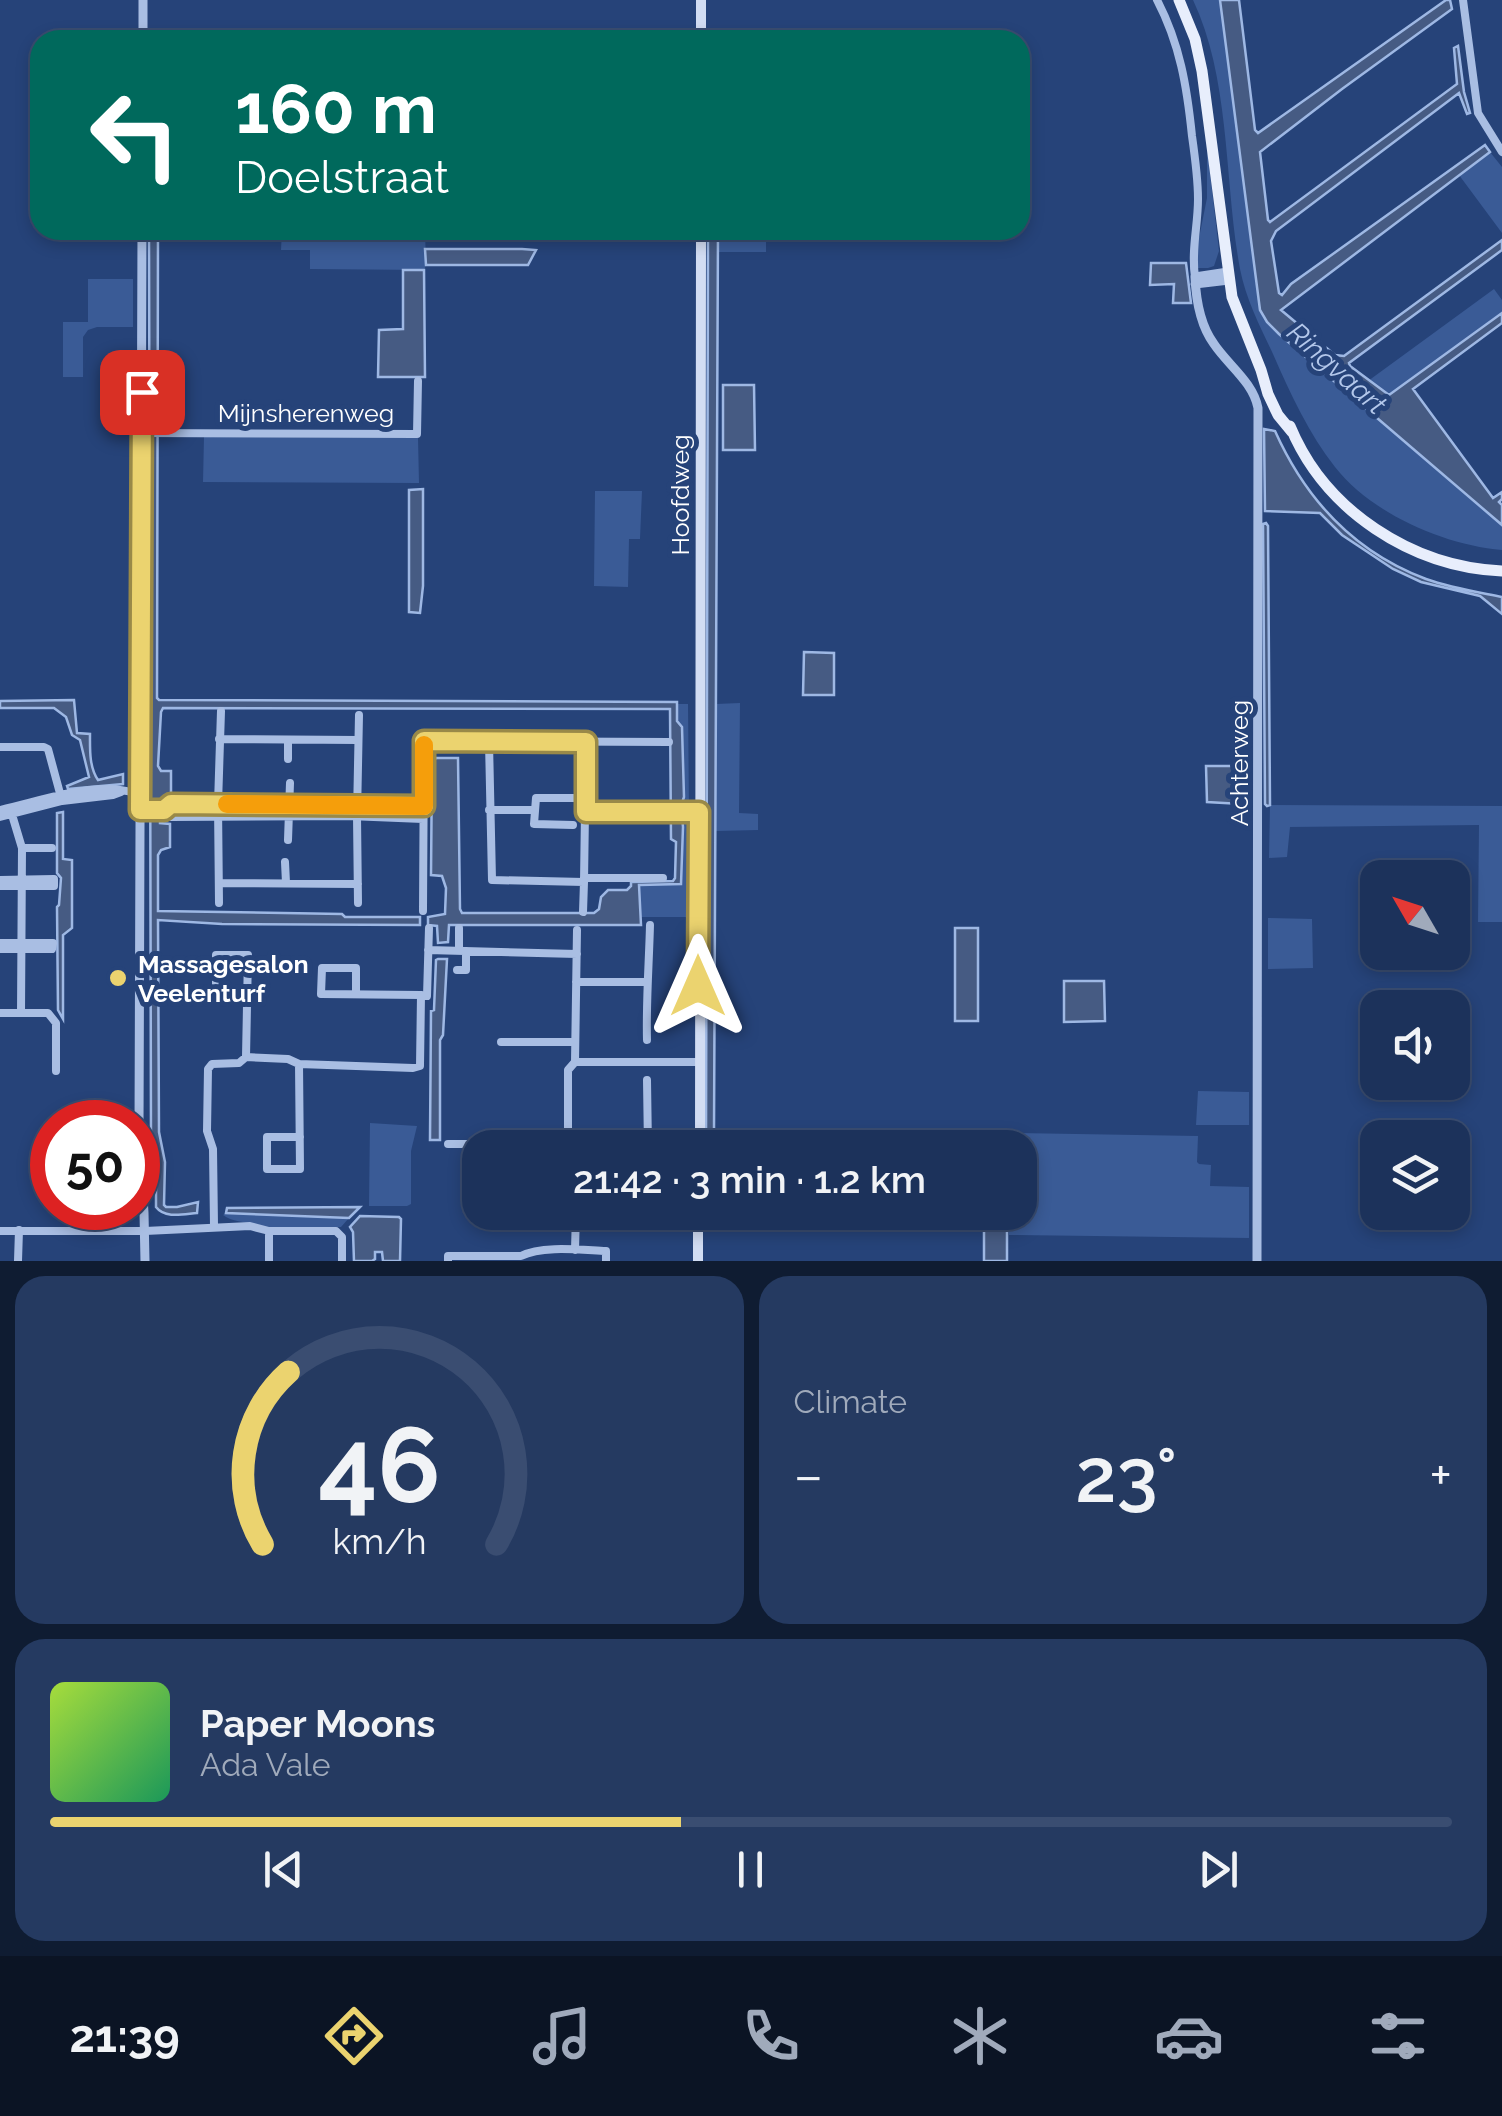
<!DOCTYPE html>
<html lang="en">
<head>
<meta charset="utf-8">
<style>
  body { margin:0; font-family:Raleway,sans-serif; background:#253a61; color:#f1f3f6; height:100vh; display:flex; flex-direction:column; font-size:38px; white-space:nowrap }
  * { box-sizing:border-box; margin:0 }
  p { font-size:32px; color:#a0aabb }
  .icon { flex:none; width:55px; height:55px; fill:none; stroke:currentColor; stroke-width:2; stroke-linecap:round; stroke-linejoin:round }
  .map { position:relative; height:1261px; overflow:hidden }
  .details { display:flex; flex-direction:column; gap:15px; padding:15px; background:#0f1c32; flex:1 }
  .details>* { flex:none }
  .hud { position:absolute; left:30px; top:30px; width:1000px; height:210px; border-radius:30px; box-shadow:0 5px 15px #0003,0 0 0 2px #3a4d71; background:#00695c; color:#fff; overflow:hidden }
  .needle { width:65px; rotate:309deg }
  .controls { position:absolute; left:1360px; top:860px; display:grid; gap:20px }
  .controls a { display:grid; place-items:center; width:110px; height:110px; border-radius:20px; background:#1c325b; box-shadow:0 5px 15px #0003,0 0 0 2px #3a4d71; font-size:50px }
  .speed { position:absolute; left:30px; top:1100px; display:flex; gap:20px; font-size:50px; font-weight:700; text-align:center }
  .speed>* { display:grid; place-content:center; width:130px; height:130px; border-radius:50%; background:#1c325b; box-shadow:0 5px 15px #0003,0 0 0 2px #3a4d71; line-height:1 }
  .speed .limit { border:15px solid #d22; background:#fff; color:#111 }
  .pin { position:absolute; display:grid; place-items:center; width:85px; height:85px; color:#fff; margin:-42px; border-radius:20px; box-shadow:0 5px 15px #0006 }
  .me { position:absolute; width:110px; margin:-55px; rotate:0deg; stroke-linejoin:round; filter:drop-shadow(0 0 8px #0008) }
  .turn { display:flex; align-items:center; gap:35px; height:210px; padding:0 40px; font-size:45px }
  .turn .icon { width:130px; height:130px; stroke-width:2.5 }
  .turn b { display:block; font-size:70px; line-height:85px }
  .big { font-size:75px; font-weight:600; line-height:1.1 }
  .details .card { flex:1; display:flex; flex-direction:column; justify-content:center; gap:15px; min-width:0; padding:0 35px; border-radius:30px; background:#253a61 }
  .details .dial { align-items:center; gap:0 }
  .dial svg { height:260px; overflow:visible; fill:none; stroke:#3a4d71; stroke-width:7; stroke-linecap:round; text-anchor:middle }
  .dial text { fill:#f1f3f6; stroke:none }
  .song { display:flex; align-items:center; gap:30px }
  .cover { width:120px; height:120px; border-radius:15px; background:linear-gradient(135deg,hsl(80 70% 55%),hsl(150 70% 35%)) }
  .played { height:10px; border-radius:5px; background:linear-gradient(90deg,#ebd36f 45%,#3a4d71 45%) }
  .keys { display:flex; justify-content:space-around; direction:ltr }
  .heat { display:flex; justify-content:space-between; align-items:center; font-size:55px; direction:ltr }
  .details .tiles { flex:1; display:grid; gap:15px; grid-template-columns:1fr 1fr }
  .card:last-child { grid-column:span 2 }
  .trip { position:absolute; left:462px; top:1130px; width:575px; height:100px; border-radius:30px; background:#1c325b; box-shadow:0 5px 15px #0003,0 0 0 2px #3a4d71; font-weight:600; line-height:100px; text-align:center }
  .dock { display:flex; height:160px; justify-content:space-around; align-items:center; background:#0b1424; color:#a0aabb }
  .dock .icon { width:70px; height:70px }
  .dock .on { color:#ebd36f }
  .dock b { font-size:45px; color:#f1f3f6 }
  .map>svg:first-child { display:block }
</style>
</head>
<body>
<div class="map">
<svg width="1502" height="1261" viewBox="0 0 1502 1261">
  <rect width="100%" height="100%" fill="#264379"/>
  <path fill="#3a5b96" d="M1193,0H1220L1260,310L1267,322L1279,334L1502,525V550C1444,545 1372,514 1335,467C1309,434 1290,393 1273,354C1260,326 1246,300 1240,269C1224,183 1231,80 1193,0Z
    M1207,146L1219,251L1214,266L1208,268H1197L1196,253L1207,198Z
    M1490,152L1502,167V233L1459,175Z
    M282,230H425L426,265L424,270L310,269V250H281Z
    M718,230H766V252H718Z
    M88,279H133V327H97L88,330L83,337V377H63V322H88Z
    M1494,289L1502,300V313L1389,396L1368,381Z
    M204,437L418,438L419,483L203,482Z
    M595,491H642L640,539H629L628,587L594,586Z
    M740,703L739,813L758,814V830L716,831V704Z
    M677,704H688L690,917H640L639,885L681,884L683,827L681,806L684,797L682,727L677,721Z
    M1270,805L1502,806V922H1478L1479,825L1290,827L1287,857L1269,858Z
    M1268,918L1312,919L1313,968L1268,969Z
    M1198,1091L1249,1092V1125H1196Z
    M370,1123L417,1126L411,1151V1204L407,1206H369Z
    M1009,1133L1198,1136L1197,1162L1199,1164L1211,1165L1210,1186L1249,1187V1238L1009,1235V1213L1020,1212V1148L1009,1147Z
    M226,1213L349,1218L341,1227H265C252,1221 234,1224 223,1215Z"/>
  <path fill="#465b83" stroke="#9eb8e4" stroke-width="2.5" d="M1220,0H1239L1255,130L1258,133L1446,0H1450L1452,9L1342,89L1260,152L1268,220L1270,222L1457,84L1454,48L1458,46L1464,92L1470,113L1467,114L1459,93L1276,231L1271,241L1279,293L1282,295L1291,284L1485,145L1490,152L1281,310L1335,355L1344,356L1502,240V250L1349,363L1350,366L1389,395L1502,313V323L1413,389L1493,498L1502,492V499L1499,502L1502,505V525L1279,334L1267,322L1260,310Z
    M149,230H158L157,698L159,700L677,702V721L682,727L684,797L681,806L683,827L681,884L639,885L641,925H449L448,942L438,943L437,926L428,925V917L445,914L446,888L442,876L431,875L432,762L436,758H458L460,909L462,913H594L599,909L601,897L608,890H627L631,886V882L673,881L675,878L676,842L671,839L670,709L163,708L161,712L158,766L161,771H171V799L160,800V823L170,824V847L161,850L158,855V911L342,914L345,917H420V925L222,924L158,920L159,1132L165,1162L164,1205L166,1207H177L198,1202L197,1213C184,1214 165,1219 156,1207V1167L151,1140Z
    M708,230H718L714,1131L732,1132L720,1148L706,1147Z
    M425,249H522L536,250L528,265H426Z
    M1151,263H1186L1191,303H1173L1174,284L1150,285Z
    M403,270H424L425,377H378L379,330L403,329Z
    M723,385H754L755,450H723Z
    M1264,429L1275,431C1306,500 1354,552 1426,579C1451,588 1477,592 1502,597V614L1480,596L1421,582L1393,569L1342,535L1320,513L1265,511Z
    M423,489V586L420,613L409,612V490Z
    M1266,523L1268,526L1270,805L1267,806L1265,804L1263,524Z
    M804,652L834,653V695H803Z
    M74,700L77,733L90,734C90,749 89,767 98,780L123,774V784L68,789L67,786L89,777L80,740L72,735L66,717L54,708H0V701Z
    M1206,766H1241V804L1207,802Z
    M63,812V859L72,860V928L63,935V1019L58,1010L57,907L59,905L61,878L57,873V813Z
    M955,928H978V1021H955Z
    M438,959H447L443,1035L440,1040V1140H430L431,1011L434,1010L436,960Z
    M1064,981H1104L1105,1021L1064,1022Z
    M360,1207L349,1218L226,1213L227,1208Z
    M984,1213H1007V1261H984Z
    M360,1216L399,1217L401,1219L400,1261H383L382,1252H375V1259L372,1261H354L353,1232L350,1227Z"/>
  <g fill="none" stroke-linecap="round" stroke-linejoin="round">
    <path stroke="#a9bee3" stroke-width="8" d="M1157,0C1180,44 1187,87 1192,136C1195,157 1198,178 1198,199C1198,226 1191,250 1195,277
      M1463,0L1478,113L1502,152
      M141,433L417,434L418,381
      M219,739L358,740
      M288,740V759
      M489,742L492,880L584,882L583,912
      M0,747H44L48,749L61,797
      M10,808L22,848L21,1013
      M0,810C36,802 72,789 109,789C120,789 129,792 140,793
      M489,810H533
      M586,812L699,813
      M0,817L62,801L113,795L121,792
      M423,819L349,816L171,817L164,810L171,804L423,807
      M573,825L534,824L536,798H574
      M288,840L290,783
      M22,848H52
      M285,862L286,883
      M584,878H663
      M0,880L54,879V886H0
      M584,882L586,742
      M219,883L358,884
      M219,903L218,804L221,711
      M358,903L357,816L359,715
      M423,911L424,741L669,742
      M577,930L575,1062L568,1070V1128L571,1136L577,1140V1148
      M0,943H53L52,949H0
      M428,950L577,954
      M459,951V928
      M457,970H466V951
      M576,982H647
      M356,994V968H322L321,994L421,995
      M0,1013H48L56,1023V1071
      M647,1040C646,1001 649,964 650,925
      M501,1042H575
      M246,1057L248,955H216V992L247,991
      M575,1062H700
      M299,1064L300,1169H267V1137H300
      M647,1080L648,1148
      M577,1140L646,1141
      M448,1144H483L486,1148
      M214,1226L213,1149L207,1131L208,1069L212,1064L239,1063L246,1057L288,1059L299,1064L413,1068L420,1066L421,995L427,996L429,928
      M0,1231H145L250,1226L269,1231H336L342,1237V1261
      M269,1231V1261
      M575,1250L576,1212
      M18,1261L19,1230
      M448,1261V1256H521C542,1245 582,1250 606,1251V1261"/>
    <path stroke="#a9bee3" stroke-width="9" d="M143,40V0
      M142,230L139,1128L144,1213L145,1261
      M1228,272L1195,277C1196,300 1200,325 1214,344C1228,365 1253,382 1258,408L1257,1261
      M1195,284L1229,280"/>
    <path stroke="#d2ddf3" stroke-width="10" d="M701,40V0
      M700,1148L701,230
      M698,1261V1212"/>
    <path stroke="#e8eefc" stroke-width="11" d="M1179,0L1195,39L1202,71L1232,297L1261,370L1268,394L1278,415L1292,432
      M1290,426C1325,511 1412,567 1502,571"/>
  </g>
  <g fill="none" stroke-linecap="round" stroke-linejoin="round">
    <defs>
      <path id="route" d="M142,392L140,810H164L171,804L424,806V741L586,742V812H699L698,986"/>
    </defs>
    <use href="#route" stroke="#998948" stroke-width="25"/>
    <use href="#route" stroke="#ebd36f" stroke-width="18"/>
    <path stroke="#f59e0b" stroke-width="18" d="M227,804L424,806V745"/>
  </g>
  <circle fill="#ebd36f" stroke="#264379" stroke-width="4" cx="118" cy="978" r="10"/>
  <g text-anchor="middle" stroke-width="10" stroke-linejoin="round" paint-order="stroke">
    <g font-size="25" fill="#fff" stroke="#264379">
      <text x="306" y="422">Mijnsherenweg</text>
      <text transform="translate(680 495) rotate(-90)" y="9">Hoofdweg</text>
      <text transform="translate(1239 763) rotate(-90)" y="9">Achterweg</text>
    </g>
    <g font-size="25" font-weight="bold" fill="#fff" stroke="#264379" text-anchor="start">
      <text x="138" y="973">Massagesalon<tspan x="138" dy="29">Veelenturf</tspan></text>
    </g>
    <g font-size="28" font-style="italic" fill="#b4c8eb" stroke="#264379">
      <text transform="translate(1337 368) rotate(42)" y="10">Ringvaart</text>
    </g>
  </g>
</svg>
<div class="controls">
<a><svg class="needle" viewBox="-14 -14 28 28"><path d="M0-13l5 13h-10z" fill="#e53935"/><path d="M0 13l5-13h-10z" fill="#a0aabb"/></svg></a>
<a><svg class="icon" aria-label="sound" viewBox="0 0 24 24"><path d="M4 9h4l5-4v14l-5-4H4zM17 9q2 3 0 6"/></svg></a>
<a><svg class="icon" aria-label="layers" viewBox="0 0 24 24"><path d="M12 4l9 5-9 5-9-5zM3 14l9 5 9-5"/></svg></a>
</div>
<div class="speed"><div class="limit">50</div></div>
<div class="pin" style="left:142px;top:392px;background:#d93025"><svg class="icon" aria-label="arrive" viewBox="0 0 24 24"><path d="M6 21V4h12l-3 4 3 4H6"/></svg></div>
<svg class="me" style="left:698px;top:986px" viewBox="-20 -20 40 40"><path d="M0-17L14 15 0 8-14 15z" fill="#ebd36f" stroke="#fff" stroke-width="4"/></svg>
<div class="trip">21:42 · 3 min · 1.2 km</div>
<div class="hud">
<div class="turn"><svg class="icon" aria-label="left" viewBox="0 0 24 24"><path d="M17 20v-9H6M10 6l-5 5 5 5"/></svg><div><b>160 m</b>Doelstraat</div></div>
</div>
</div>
<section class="details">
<div class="tiles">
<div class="card dial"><svg viewBox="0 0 100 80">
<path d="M14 69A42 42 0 1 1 86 69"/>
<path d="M14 69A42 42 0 0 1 22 16" stroke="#ebd36f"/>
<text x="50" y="56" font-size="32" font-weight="700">46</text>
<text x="50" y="72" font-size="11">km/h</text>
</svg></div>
<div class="card"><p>Climate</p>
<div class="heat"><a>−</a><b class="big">23°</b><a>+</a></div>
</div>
<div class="card">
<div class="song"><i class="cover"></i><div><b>Paper Moons</b><p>Ada Vale</p></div></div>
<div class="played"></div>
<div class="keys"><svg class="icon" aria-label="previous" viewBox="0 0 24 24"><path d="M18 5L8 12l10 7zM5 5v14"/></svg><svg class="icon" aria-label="pause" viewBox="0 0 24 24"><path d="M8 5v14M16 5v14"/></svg><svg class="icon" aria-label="next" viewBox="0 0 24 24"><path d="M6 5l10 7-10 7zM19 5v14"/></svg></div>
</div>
</div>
</section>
<nav class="dock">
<b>21:39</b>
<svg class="icon on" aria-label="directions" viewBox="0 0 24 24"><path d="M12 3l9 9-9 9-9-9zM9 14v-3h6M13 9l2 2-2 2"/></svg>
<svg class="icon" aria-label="music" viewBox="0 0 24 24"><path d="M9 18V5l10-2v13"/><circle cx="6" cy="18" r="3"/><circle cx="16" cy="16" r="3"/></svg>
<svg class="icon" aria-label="phone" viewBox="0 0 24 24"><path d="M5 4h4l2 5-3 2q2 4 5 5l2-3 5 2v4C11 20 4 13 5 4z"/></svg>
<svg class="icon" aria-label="climate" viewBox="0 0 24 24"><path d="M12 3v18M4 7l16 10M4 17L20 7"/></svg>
<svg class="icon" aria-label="car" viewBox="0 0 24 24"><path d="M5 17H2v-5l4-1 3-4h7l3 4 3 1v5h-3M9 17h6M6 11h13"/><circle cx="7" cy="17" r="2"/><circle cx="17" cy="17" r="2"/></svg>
<svg class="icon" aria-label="filters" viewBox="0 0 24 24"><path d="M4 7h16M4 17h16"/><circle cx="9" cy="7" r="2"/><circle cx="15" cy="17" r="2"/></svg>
</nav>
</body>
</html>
